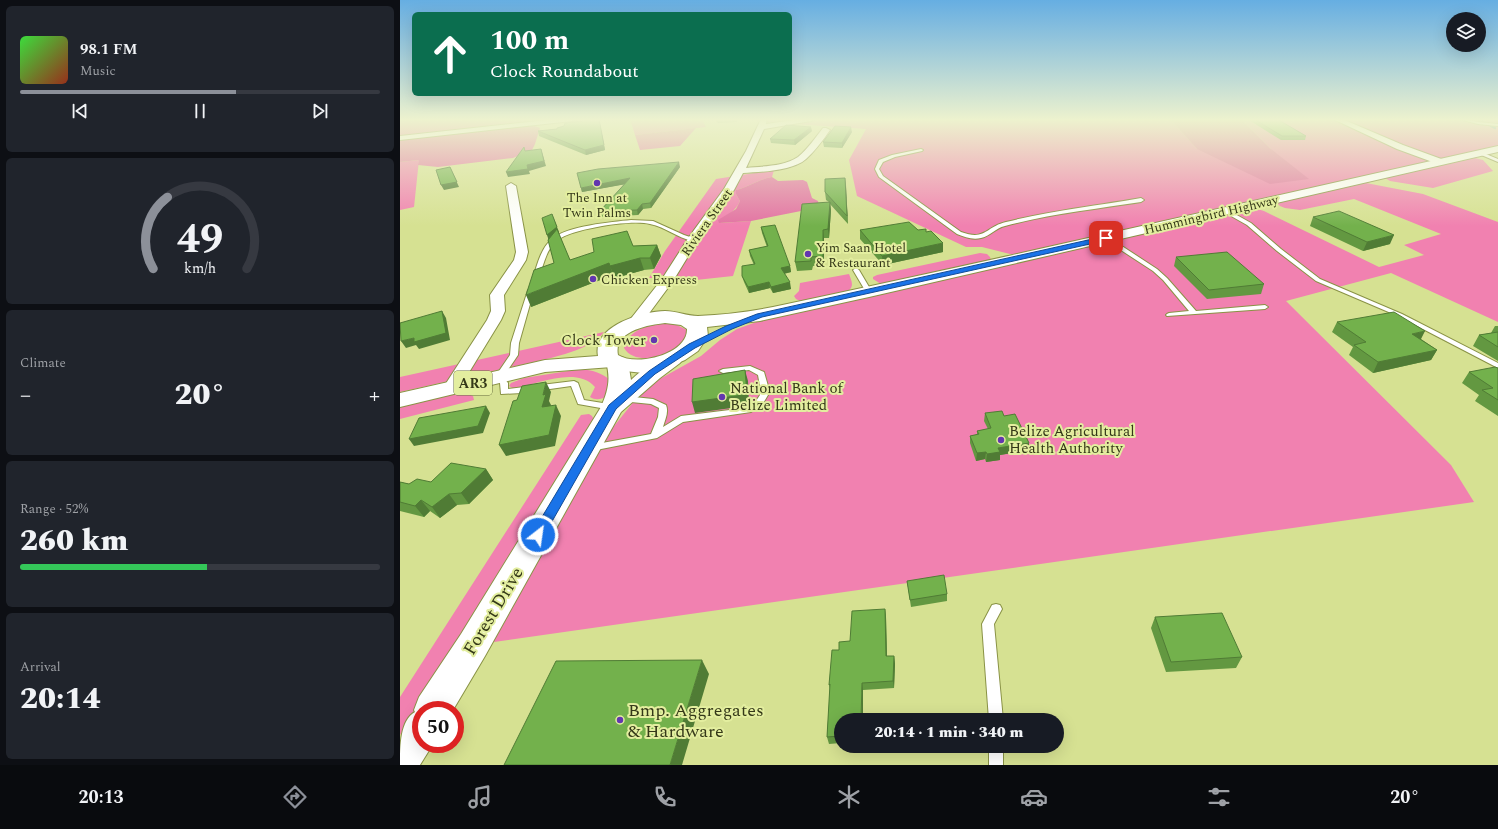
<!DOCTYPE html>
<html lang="en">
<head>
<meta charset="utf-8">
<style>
  body { margin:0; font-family:Spectral,serif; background:#20242c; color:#f1f3f6; height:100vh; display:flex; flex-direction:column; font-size:15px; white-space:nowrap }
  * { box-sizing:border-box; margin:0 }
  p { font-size:13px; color:#9ea1a6 }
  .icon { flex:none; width:22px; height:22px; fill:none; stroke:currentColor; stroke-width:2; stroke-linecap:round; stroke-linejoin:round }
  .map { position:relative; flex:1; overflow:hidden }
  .side { display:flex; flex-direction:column; gap:6px; padding:6px; background:#0d0f14; width:400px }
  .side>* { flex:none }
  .guide { position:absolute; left:12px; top:12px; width:380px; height:84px; border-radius:6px; box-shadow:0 4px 16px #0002; background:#0b6e4f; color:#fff; overflow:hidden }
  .fabs { position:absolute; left:1046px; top:12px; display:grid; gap:8px }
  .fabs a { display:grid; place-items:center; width:40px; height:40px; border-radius:50%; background:#171b24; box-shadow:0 4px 16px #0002; font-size:20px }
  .speed { position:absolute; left:12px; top:701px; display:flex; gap:8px; font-size:20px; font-weight:700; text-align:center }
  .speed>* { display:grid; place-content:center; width:52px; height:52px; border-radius:50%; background:#171b24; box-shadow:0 4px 16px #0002; line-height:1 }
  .speed .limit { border:6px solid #d22; background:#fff; color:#111 }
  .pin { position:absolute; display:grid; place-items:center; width:34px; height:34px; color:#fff; margin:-17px; border-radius:8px; box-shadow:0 2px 6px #0006 }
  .me { position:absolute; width:44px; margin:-22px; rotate:30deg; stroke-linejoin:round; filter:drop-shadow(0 0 3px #0008) }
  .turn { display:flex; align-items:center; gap:14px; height:84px; padding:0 12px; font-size:18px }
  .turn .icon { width:52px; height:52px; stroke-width:2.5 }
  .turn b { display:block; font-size:28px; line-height:34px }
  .big { font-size:30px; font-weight:800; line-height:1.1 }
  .side .card { flex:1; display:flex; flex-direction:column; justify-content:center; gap:6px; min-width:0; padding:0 14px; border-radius:6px; background:#20242c }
  .side .dial { align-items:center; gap:0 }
  .dial svg { height:104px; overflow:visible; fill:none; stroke:#363941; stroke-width:7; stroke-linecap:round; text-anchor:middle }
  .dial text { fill:#f1f3f6; stroke:none }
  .song { display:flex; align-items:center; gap:12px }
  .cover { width:48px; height:48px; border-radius:6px; background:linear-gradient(135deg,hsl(120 70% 55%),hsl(10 70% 35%)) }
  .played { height:4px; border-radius:2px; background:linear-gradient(90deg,#8c9099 60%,#363941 60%) }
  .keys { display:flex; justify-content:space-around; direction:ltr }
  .heat { display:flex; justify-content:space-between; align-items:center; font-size:22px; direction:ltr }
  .charge { height:6px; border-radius:3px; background:linear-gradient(90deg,#34c759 52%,#363941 0) }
  .trip { position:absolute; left:434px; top:713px; width:230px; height:40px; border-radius:20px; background:#171b24; box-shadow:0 4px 16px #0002; font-weight:800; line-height:40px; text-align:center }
  .dock { display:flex; height:64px; justify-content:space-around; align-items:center; background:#090b0e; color:#9ea1a6 }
  .dock .icon { width:28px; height:28px }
  .dock .selected { color:#8c9099 }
  .dock b { font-size:18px; color:#f1f3f6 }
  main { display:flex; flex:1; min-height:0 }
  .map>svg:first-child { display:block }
</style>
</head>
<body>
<main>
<section class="side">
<div class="card">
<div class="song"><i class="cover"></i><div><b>98.1 FM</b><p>Music</p></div></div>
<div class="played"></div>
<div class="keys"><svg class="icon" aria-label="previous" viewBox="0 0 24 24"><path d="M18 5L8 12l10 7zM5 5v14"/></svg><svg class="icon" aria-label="pause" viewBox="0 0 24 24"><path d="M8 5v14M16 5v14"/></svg><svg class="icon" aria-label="next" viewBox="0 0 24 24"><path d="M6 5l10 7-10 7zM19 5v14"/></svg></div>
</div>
<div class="card dial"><svg viewBox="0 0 100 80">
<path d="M14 69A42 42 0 1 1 86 69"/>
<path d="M14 69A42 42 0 0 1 25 14" stroke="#8c9099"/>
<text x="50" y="56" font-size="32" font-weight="700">49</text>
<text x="50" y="72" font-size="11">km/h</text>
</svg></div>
<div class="card"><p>Climate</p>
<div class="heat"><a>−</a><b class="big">20°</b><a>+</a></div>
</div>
<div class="card"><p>Range · 52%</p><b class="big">260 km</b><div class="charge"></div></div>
<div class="card"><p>Arrival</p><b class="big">20:14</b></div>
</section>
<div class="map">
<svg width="1098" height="765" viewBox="0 0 1098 765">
  <rect width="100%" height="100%" fill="#d6e192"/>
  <path fill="#f181b0" d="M0,119H186L0,140Z
    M230,119H302L306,127L235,135Z
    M356,119H770L797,149H871L841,119H1098V146L614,255L582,247H566L457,196L449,160L466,129L355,121Z
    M1075,158L1083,160L1093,171L1033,188L990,181L985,178Z
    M19,160L14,207L0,210V162Z
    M374,170L372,177C359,179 349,187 336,190V194L340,201C335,212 328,213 320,223L351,221L333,276L268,283L272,274L257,276L255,278H249L265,251L316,179Z
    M966,183L1023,194L1098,222V322L991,273L886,301L1051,465L1074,502L73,645L170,481L239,395L249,385L301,356L320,340L337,329L365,319L854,208L864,211L979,267L1024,255L1004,245L1041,234L954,199L900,210L885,208L880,206L877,203Z
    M580,253L587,254L590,257L591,260L481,284L473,279V277L477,275Z
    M449,274C451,280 455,286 448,291L400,301L396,299L394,296L399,291L400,283Z
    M266,323L275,324L287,330L289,334C287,338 285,343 282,345C268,357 235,366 224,348C228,329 250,325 266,323Z
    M204,332C192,347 169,353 151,358L0,392V377Z
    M181,369C192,370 202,373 210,380L208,396C202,399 196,401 190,397L195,387C177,366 136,384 114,389L109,386L111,383L124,378Z
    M60,394H68L73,396L74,400L0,419V407L44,396Z
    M189,414L192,416L194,420L143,506L0,735V697L181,415Z"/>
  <path fill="#e373a3" d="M770,119H841L871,149L909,179L870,184L797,149Z
    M132,125L140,128L135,144L132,150L113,158L38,167L18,165L19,160L0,162V140Z
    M296,128L280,146L240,150L235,135Z
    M372,177L378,181L403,180L407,182L412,198L418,201L420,210L401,211L351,221L319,223L318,220L336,209L340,201L336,194V190C349,187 359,179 372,177Z"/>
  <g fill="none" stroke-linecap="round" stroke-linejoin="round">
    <path stroke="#3e85a0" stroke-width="2.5" d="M1078,119L1084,122
      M1091,126L1095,128"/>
    <defs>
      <path id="lane" d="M1059,119H1064L1078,122L1098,124V126L1078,124Z
        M521,149L523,150L522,151L495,157L483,162L479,169L483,176L561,232C586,241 585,227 606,222C650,211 696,206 741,198L744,200L741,202C696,209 649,214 605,226C595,228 591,236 581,238C572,240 565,237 557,234L479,177L475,169L479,160L492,155Z
        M1081,152L1098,159V162L1079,154V153Z
        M826,209L851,223L881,249L920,279L1002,314L1098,363V368L998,316L916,281L877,251L847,225L824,212V210Z
        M231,220L253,221L284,235L296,239L293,241C277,238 266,227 250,224C232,219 168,229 155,242C146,251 143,266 139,278L136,280L133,278C137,265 141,248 152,239C167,226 211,222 231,220Z
        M704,237H708L757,269L767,278L796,311L865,305L868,307L865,309L767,316L766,315L767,314L769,313L789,311L763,280L753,271L704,239Z
        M456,268L459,270L472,292L471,293H467L466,292L453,270Z
        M131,288L134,290L119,343L118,355L103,377L108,383V389L174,381L178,383L184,400L215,405L216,407L215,409L212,410L178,404L171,386L122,393L101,394L100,383L95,377L110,355L111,343L128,290Z
        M350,366L364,372L368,386V395L362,405L351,412L283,422L257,438L191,451L188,450L186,448L188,446L191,445L251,434L258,417L259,408L251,404L221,401L220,399L224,396L253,399L266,405C269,412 265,420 263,427L281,416L346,408L356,401L360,395V386L358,375L349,370L323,373L319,371L323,369Z
        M596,604L600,605L602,609L594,624L603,720H589L582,624L592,605Z
        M589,746H603V765H589Z"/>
      <path id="street" d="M155,119H176L172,121L0,140V136Z
        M361,119H367L366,124L400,119H415L411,121L364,129L346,168C362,166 383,167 398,157C407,150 416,137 423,128H426L430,130C423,140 415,151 406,159C393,171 360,172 343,173L334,190L298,240L273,281L239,327L234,328L229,327L227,324L229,321L262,279L289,237L324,189L346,151Z
        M933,119H942L1003,145L1044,160L1045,162L1044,164H1038L997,149Z
        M111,183L116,186L128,252L126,260L104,295L105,311L101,320L57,392L51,393L45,392L43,388L87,320L91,311L90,295L114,260L116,252L106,186Z"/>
      <path id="secondary" d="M273,353L280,355L283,359L280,363L260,378L221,412L85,656L53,710H21V744H33L20,765H0C0,747 0,720 15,712L14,710L19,697L61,634L201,407C208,391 211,379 206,362L210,358L217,356L224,358L228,362L231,380C243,369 257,357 273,353Z"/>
      <path id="primary" d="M1098,146V152L469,297L360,321L307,327L308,336L298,351L285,360L268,367L243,373L225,371L212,367L145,372L0,407V393L145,360L198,356C192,326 243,311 265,311C276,311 287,316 298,316C323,315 348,312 373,307C615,256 856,200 1098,146ZM265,323L281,325L287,329C288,354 237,367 218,355C213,331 248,325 265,323Z"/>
    </defs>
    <use href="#lane" stroke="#899245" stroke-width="2"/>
    <use href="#street" stroke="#899245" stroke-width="2"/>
    <use href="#secondary" stroke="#899245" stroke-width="2"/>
    <use href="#primary" stroke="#899245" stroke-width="2"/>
    <use href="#lane" fill="#fff" fill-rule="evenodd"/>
    <use href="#street" fill="#fff" fill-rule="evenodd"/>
    <use href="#secondary" fill="#fff" fill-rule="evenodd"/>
    <use href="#primary" fill="#fff" fill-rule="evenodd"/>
  </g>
  <path fill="#639841" d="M199,119L205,150L186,155L139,136L138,131L157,129Z
    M314,119H337V122L318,123Z
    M850,119H877L906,136L905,140H881L849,120Z
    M412,131L395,145L371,143L370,139Z
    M452,132L442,148L424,147L423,142Z
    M280,167L251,208L243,209L238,215L202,217L200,211L225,184L182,192L181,188Z
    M445,178L448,224L430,204L431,210L429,238H424V265L413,266L412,270L397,271L395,262L429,202L426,200L425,192Z
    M152,214L158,232L170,260L233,246L257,245L261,256L254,269L244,270L215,278L213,275L131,307L154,263L148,239Z
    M913,217L990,244L963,251L910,226Z
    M361,227L390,266L391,272L384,274L391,289L373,293L370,288L349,293L344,282L342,276L354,265L350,256L349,250L367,247L362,233Z
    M460,230H518L526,232L543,252L483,265L460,239Z
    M776,257L864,284L861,294L807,299L774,266Z
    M937,322L1021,339L1037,350L1031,360L973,373L949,355L953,347L932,332Z
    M1095,326H1098V361L1073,346L1079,335L1091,333Z
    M1098,368V416L1075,401L1079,395L1062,383L1069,372Z
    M585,413L604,416L629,450L600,455V460L586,462L585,459L576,461L570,443V436L577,435V431L588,429L584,421Z
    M86,469L93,480L69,504L57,505L40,518L30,511L24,517L0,511V482L9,484L31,482Z
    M507,581L547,594V601L511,607Z
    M485,609L486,617L487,656H494L495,664L494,688L463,690L441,720V743L429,744L427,737L430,689L429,685L439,650L450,641Z
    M755,617L842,657L836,668L766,672L751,628Z"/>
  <path fill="#507c35" d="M199,119L205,150L186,155L185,150Z
    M411,127L412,131L395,145L394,140Z
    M451,127L452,132L442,148V143Z
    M141,149L146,166L129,171L130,174L108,177L106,172L127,165Z
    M279,162L280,167L251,208L250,203Z
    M50,167L59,187L44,190L41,185Z
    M230,178L232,183L182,192L181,188Z
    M445,178L446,185L448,224L447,216Z
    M430,202L431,210L429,238L428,229Z
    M242,204L243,209L238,215L237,210Z
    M152,214L159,232L149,241L147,235Z
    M423,230L424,238V265L423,256Z
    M994,235L990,244L963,251L967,242Z
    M543,243V252L483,265L482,256Z
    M257,245L261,256L254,269L250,258Z
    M240,258L244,270L215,278L210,266Z
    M209,263L213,275L131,307L126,295Z
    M390,266L391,272L382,274L381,268Z
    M369,282L370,288L349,293L348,287Z
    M390,282L391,289L373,293L371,287Z
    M42,311L46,318L50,340L19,349L16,345L6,348L1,341L14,338Z
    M1025,331L1020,341L1012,334Z
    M1037,350L1031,360L973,373L978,362Z
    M345,370L348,381L349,404L346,406L295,413L292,402Z
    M146,382L151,392L149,401L151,405L148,418L142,407L143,395Z
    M156,405L161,416L155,446L106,456L99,445Z
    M86,406L90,413L83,433L14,446L9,439Z
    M629,443V450L600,455V460L586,462L587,454L598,448Z
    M586,452L585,459L576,461L577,453Z
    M86,469L93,480L69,504L61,493Z
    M49,494L57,505L40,518L32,507Z
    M21,500L30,511L24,517L15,506Z
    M485,609L486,617L487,664L486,656Z
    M494,656L495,664L494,688L493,681Z
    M302,660L309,674L282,765H270Z
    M462,683L463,690V720H461Z"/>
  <path fill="#73b14c" stroke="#507c35" d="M199,119L204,145L185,150L138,131L157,129V128L164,126L165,123Z
    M854,119H877L906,136H882Z
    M386,125L411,127L394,140L370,139Z
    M435,126L451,127L442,143L423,142Z
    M124,147L125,151L141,149L144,161L127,165L128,169L106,172Z
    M279,162L250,203L242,204L237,210L200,211L230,178L181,188L177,173L198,169Z
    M50,167L57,182L41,185L36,170Z
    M445,178L447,216L425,192V179Z
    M430,202L428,229L423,230V256L411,257V261L395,262L402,204Z
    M939,211L994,235L967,242L913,217Z
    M152,214L157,227L147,235L142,218Z
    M509,222L518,230L526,229V232L531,231L543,243L482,256L460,230Z
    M375,225L390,266L381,268L390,282L371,287L369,282L348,287L342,276V266L355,264L349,250L368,246L361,227Z
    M157,229L170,260L194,252L192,239L227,231L233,246L257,245L250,258H240L210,266L209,263L126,295L134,270L154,263L148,240Z
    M827,252L864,284L809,290L776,257Z
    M42,311L46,333L14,342V338L1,341L0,323Z
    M994,312L1025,331L1012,334L1037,350L978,362L954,345L966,342L937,322Z
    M1098,332V347L1079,335Z
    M1095,367L1098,368V400L1082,390L1093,388L1069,372Z
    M345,370L347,393L343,395L292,402L293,379Z
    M146,382L143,395L146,394L142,407L156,405L149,435L99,445L113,401L117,400L122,386Z
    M86,406L78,426L9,439L19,418Z
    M602,411L604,416L615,414L629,443L598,448L600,452L587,454L586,452L577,453L570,436L579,434L577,431L591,428L585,413Z
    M51,463L86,469L61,493L49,494L32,507L21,500L15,506L0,502V482L9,484L17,479L31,482Z
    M544,575L547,594L510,600L507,581Z
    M485,609L486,656H494L493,681L462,683L461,720H441V736L427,737L430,684L429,685L432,650H439V642L450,641L452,611Z
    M822,613L842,657L771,662L755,617Z
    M302,660L270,765H104L156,661Z"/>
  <linearGradient id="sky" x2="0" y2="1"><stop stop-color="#66aee2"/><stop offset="0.53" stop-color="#edf2ce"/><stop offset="1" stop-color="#edf2ce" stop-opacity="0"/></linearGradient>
  <rect width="1098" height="226" fill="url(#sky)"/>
  <path fill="#1a73e8" stroke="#114b97" d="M706,236L709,238L708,240L362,317L332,329L295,348L255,374L216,409L142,539L138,540L133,539L132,535L133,532L209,405L249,371L289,344L326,326L357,314Z"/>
  <g fill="#6237af" stroke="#e3ee9f" stroke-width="1.5">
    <circle cx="197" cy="183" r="4"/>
    <circle cx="408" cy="254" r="4"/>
    <circle cx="193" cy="279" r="4"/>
    <circle cx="254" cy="340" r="4"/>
    <circle cx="322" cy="397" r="4"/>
    <circle cx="601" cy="440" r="4"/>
    <circle cx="220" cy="720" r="4"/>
  </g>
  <g text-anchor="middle" stroke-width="4" stroke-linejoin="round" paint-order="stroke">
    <g font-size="13" fill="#343818" stroke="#e3ee9f" text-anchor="start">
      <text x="197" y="202" text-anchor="middle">The Inn at<tspan x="197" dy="15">Twin Palms</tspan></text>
      <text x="416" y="252">Yim Saan Hotel<tspan x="416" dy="15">&amp; Restaurant</tspan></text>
      <text x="201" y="284">Chicken Express</text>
    </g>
    <g font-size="13" fill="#343818" stroke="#e3ee9f">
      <text transform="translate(811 214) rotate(-13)" y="5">Hummingbird Highway</text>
      <text transform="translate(306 222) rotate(-55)" y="5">Riviera Street</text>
    </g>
    <rect fill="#e3ee9f" stroke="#686f40" stroke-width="1" x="54" y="371" width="38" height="24" rx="3"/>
    <g font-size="14" font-weight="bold" fill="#343818">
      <text x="73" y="388">AR3</text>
    </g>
    <g font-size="15" fill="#343818" stroke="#e3ee9f" text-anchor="start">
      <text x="246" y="345" text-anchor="end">Clock Tower</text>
      <text x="330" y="393">National Bank of<tspan x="330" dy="17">Belize Limited</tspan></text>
      <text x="609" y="436">Belize Agricultural<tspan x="609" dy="17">Health Authority</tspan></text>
    </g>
    <g font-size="18" fill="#343818" stroke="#e3ee9f">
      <text transform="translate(93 611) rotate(-59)" y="6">Forest Drive</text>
    </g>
    <g font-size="18" fill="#343818" stroke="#e3ee9f" text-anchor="start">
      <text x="228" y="716">Bmp. Aggregates<tspan x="228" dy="21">&amp; Hardware</tspan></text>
    </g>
  </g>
</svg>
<div class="fabs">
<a><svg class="icon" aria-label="layers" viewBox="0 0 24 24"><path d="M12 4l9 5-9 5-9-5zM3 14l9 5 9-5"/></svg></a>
</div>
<div class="speed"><div class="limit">50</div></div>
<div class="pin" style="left:706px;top:238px;background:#d93025"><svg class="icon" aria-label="arrive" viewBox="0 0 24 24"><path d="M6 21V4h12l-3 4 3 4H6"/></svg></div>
<svg class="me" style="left:138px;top:535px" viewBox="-20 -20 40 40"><circle r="17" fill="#1a73e8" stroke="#fff" stroke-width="3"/><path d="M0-11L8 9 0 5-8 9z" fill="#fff"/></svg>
<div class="trip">20:14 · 1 min · 340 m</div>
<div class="guide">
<div class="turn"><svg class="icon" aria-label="ahead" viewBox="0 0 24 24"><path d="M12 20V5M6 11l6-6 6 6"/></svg><div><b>100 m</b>Clock Roundabout</div></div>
</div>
</div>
</main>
<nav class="dock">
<b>20:13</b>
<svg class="icon selected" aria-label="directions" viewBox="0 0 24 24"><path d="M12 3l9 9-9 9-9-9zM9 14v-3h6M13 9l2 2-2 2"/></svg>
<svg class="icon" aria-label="music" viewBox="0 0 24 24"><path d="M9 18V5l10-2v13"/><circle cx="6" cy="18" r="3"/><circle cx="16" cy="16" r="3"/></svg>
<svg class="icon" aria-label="phone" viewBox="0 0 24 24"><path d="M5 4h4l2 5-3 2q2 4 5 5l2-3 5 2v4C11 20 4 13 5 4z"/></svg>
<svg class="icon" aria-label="climate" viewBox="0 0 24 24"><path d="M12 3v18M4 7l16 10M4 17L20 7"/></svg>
<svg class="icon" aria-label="car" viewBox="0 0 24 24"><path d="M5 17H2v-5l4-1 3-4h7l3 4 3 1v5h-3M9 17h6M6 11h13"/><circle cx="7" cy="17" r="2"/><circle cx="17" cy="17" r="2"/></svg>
<svg class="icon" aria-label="filters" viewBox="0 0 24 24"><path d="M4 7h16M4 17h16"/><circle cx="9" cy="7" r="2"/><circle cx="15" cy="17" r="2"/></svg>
<b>20°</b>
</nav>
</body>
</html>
